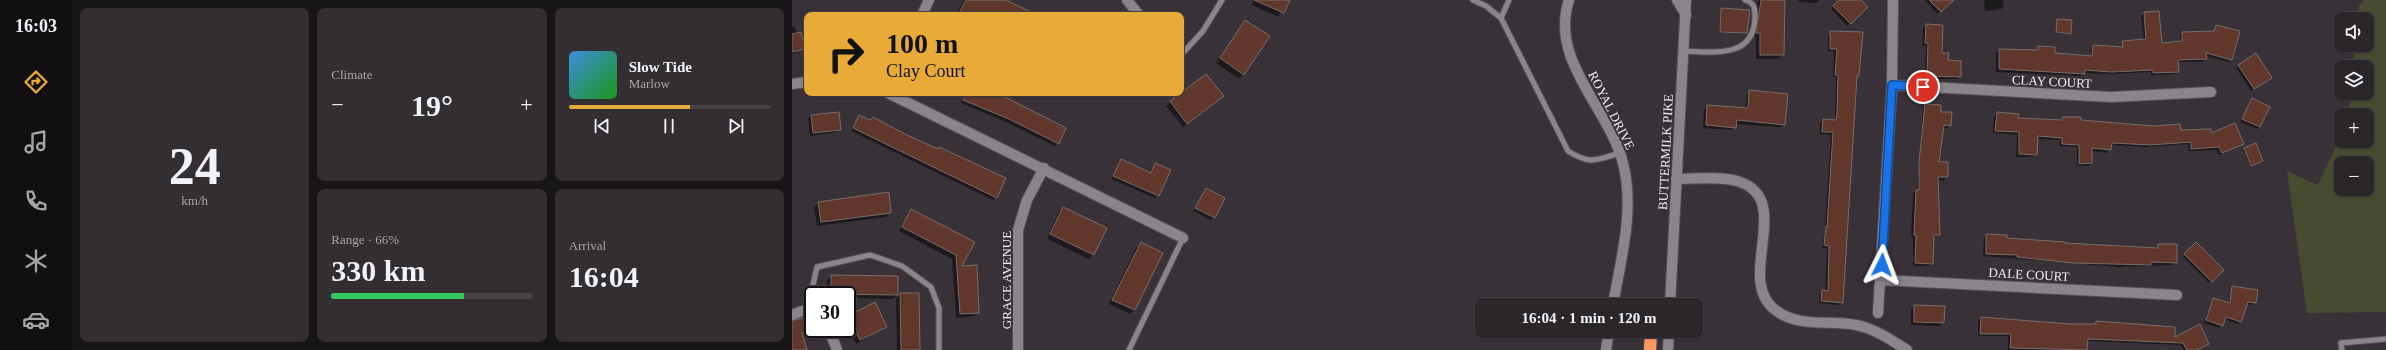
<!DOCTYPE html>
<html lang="en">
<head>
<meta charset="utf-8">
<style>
  body { margin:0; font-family:"Times New Roman",serif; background:#322e32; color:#f1f3f6; height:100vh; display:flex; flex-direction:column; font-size:15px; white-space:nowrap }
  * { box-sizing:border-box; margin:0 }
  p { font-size:13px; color:#a5a5a8 }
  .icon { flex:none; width:22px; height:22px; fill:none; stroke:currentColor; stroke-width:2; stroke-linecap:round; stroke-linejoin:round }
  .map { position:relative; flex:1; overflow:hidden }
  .sheet { display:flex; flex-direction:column; gap:8px; padding:8px; background:#171517; width:720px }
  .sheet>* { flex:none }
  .hud { position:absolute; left:12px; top:12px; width:380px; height:84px; border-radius:8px; box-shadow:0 1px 3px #0004,0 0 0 1px #464347; background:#e8ab37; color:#111; overflow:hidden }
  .fabs { position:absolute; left:1542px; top:12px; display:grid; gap:8px }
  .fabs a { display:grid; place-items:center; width:40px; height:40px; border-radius:8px; background:#2a262a; box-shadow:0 1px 3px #0004,0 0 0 1px #464347; font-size:20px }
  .speed { position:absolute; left:12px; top:286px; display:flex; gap:8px; font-size:20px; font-weight:700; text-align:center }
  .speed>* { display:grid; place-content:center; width:52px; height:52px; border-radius:50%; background:#2a262a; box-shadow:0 1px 3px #0004,0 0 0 1px #464347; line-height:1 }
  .speed .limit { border:2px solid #111; border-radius:6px; background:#fff; color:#111 }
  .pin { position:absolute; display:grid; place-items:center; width:34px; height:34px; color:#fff; margin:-17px; border:2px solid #fff; border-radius:50%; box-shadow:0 1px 4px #0007 }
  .me { position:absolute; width:44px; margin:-22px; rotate:3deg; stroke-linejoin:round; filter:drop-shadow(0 0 3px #0008) }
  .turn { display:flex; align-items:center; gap:14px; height:84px; padding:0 16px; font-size:18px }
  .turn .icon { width:52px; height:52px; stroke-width:2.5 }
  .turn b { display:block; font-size:28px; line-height:34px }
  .big { font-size:30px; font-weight:800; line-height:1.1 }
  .sheet .widget { flex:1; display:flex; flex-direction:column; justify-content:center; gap:6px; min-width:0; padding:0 14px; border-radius:8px; background:#322e32 }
  .sheet .dial { align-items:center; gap:0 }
  .dial b { font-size:52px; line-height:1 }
  .song { display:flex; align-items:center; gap:12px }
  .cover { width:48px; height:48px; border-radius:6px; background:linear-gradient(135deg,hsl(210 70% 55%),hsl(120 70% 35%)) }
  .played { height:4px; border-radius:2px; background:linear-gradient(90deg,#e8ab37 60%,#464347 60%) }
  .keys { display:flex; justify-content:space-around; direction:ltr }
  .heat { display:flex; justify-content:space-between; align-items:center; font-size:22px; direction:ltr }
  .charge { height:6px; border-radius:3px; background:linear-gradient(90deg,#34c759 66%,#464347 0) }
  .sheet .tiles { flex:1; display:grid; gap:8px; grid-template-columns:repeat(3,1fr) }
  .widget:first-child { grid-row:span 2 }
  .trip { position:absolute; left:683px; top:298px; width:228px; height:40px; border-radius:8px; background:#2a262a; box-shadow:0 1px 3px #0004,0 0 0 1px #464347; font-weight:800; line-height:40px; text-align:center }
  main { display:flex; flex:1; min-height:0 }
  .dock { display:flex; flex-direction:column; width:72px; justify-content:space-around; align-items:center; background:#110f11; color:#a5a5a8 }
  .dock .icon { width:28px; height:28px }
  .dock .current { color:#e8ab37 }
  .dock b { font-size:18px; color:#f1f3f6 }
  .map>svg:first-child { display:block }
</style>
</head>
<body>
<main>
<nav class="dock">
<b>16:03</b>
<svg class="icon current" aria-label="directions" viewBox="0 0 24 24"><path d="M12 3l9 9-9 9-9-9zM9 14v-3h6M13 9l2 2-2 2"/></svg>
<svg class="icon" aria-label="music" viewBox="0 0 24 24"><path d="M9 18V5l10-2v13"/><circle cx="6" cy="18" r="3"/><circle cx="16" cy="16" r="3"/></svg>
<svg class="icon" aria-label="phone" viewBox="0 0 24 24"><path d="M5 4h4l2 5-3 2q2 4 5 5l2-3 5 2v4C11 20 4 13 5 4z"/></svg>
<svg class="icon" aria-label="climate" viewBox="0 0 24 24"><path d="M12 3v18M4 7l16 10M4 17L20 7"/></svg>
<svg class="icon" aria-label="car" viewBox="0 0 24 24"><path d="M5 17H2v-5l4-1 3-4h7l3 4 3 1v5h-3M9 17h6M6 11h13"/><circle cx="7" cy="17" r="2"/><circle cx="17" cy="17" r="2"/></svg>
</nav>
<section class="sheet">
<div class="tiles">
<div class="widget dial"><b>24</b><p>km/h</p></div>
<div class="widget"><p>Climate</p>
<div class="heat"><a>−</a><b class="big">19°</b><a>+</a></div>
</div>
<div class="widget">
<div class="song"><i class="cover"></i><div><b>Slow Tide</b><p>Marlow</p></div></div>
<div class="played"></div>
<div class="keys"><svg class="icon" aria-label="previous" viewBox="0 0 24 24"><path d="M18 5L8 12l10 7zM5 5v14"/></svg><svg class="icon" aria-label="pause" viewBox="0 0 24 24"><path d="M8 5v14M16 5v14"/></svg><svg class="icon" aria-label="next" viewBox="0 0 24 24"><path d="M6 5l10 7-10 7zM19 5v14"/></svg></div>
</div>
<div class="widget"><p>Range · 66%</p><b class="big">330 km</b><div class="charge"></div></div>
<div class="widget"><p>Arrival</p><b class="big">16:04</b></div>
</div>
</section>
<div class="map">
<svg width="1594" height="350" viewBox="0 0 1594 350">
  <rect width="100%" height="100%" fill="#383238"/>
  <path fill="#474b30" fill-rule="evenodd" d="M1572,0H1594V312L1515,313L1495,171L1526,185L1549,135V141H1575V115H1556L1559,93H1575V67H1561L1563,45H1575V19H1566L1567,6ZM1549,163H1575V189H1549Z"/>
  <path fill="#0007" d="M172,0H211L242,15H164Z
    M462,0H496L486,17L460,5Z
    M967,0H992L991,55L987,59H964V37H960L965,3Z
    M1007,0H1027L1024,3L1007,2Z
    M1048,0H1068L1075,7L1055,26L1039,9Z
    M1133,0H1161L1145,14Z
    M1192,0H1211L1212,6L1209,9L1193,11Z
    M929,9L954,33H927Z
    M1352,13L1369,44L1388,43V35L1390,33L1421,32L1424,26L1439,59L1437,62L1414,56L1411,62H1385L1386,71L1383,74L1359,75V72L1316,74L1292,73L1289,76L1204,72V53L1207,50H1244L1247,47L1262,54L1298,56L1299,49L1301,46L1328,48L1331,42L1352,41L1349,16Z
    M1265,20L1278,33L1277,34L1263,33Z
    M453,21L452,74L447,79L424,63Z
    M1134,25L1149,54L1168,77L1165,79H1133L1134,46H1130L1131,28Z
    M2,26L12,49L0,54V27Z
    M1039,32L1066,76L1064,79L1050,303L1047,305L1027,303L1028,294L1033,292L1035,248H1030L1033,228L1039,135L1028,134V123L1031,121H1042L1043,117L1044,77H1041L1042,51H1036V35Z
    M1447,65L1475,81L1459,91L1444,68Z
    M958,91L992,124L989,127L943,124L940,130L911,128L912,110L915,106L953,109L955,95Z
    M173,93H203L266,143L263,146L214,122L169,103Z
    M1460,99L1467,127L1465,129L1448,122Z
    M426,100L391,127L374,106L379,102Z
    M1133,105L1148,113L1158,125L1156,128H1151L1146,163L1155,177L1152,180H1145L1147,235L1141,238L1140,263L1137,266H1121V237H1119L1121,193L1125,191L1131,108Z
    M46,113L48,130L45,132L18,136L16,119L19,116Z
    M1205,113L1225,118L1268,121L1271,118L1418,135L1451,143L1427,155L1424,150L1397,151L1396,144L1355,147L1318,145L1315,153L1299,151V163L1296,166H1285V147L1267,146L1268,140L1245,139L1244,155L1241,157H1224L1225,135L1201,133L1202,116Z
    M68,116L204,197L201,200L59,131Z
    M1463,145L1468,162L1458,166L1451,150Z
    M329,160L358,173L364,164L366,195L363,198L319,179Z
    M414,189L422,217L419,220L401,211Z
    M27,202L98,213L94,217L25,226L22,207Z
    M271,208L301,254L297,259L255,239L267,212Z
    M120,211L181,242L169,267L186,312L182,316L164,318L160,259L107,231Z
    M1195,235L1272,244L1364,249L1367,245L1384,262L1381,265L1326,267L1191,256L1192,238Z
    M349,243L370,253L342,310L338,314L317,304L344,248Z
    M1404,243L1430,270L1417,283L1391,257Z
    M40,276L105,295L101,299L55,298V295H35V280Z
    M1441,287L1463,303L1460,305L1454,304L1448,321L1446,324L1432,319L1428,328L1412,323L1419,301L1422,299L1436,304Z
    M108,294L127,350H105L104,299Z
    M1122,306L1151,323L1148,326L1119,325V309Z
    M57,316L94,327L64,344L55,326Z
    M1189,318L1278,325H1302L1305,322L1416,344L1406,350H1391L1389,345L1295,341L1294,350H1216V336H1186V320Z
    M0,323L19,330L10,337L14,350H0Z"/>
  <path fill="#62372b" stroke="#776d6a" d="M174,0H214L245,15H166Z
    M462,0H498L492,13Z
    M969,0H993L992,55H968V33H964Z
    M1047,0H1069L1076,7L1059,24L1041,6Z
    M1137,0H1162L1149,12Z
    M929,8L958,10L955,33L928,32Z
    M1367,11L1370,43L1390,41V32L1422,31L1424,25L1448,31L1440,60L1414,53L1415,59L1386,60L1387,72L1361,73V70L1319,72L1293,70V74L1207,69V49L1246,50V46L1263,47V53L1300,56L1301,45L1331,47L1330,41L1354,39L1352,12Z
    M1265,19L1280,20L1279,34L1264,32Z
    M453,20L478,36L452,75L428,58Z
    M1134,24L1151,25L1150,53H1157L1156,60L1169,61V77L1135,76L1136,43H1133Z
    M1038,31L1071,32L1067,76H1065L1051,303L1029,301L1030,290L1036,291L1037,246L1032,245L1034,226L1035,227L1041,132H1030L1031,119L1044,120L1045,113L1046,75H1043L1045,49H1038Z
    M9,32L13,49L0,52V34Z
    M1464,53L1480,78L1462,89L1446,65Z
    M414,74L432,96L395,124L378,101Z
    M957,90L996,94L993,125L945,120L944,128L914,125L915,105L956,108Z
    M174,93H205L274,128L267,144L217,119L171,100Z
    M1460,98L1478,107L1468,127L1450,119Z
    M1133,104L1149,105V112H1160L1159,126L1152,125L1147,162H1156V177H1146L1148,235H1142L1141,264L1123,263L1124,235H1122L1124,190H1127V162Z
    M47,112L49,130L21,133L19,115Z
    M1205,112L1227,114L1226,118L1270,120L1271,117H1289V120L1362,126L1388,124L1389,130L1419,129V133L1443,123L1452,144L1430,153L1427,147L1399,149V142L1359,145L1320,143L1319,150L1300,148V163L1287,164V145L1270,144V138L1246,136L1245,155L1227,154V132L1203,131Z
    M67,115L78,120L81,117L115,135L146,149L147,147L214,178L205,198L61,128Z
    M1464,143L1471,161L1459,166L1452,148Z
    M329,159L359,173L363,163L379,170L367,196L321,176Z
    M414,188L433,198L423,218L403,208Z
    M97,192L99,213L29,222L26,202Z
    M271,207L315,228L302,255L258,234Z
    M119,209L183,242L170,266L185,265L187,313L168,314L164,255L110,227Z
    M1194,234L1215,235V238L1273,242V243L1366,248V244H1385V263L1359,262V265L1281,263L1225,257V255L1194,254Z
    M349,242L371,253L343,310L320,300Z
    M1404,242L1432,270L1420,282L1392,254Z
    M39,275L106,276V295L39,294Z
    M1440,286L1466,290L1464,303L1456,302L1449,322L1434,317L1431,326L1414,320L1421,298L1438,303Z
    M108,293H127L128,350H109Z
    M83,302L95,327L68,340L56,316Z
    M1122,305L1153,306L1152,323L1122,322Z
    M1189,317L1278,324H1304V321L1383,327V337L1408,324L1417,344L1405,350H1395L1391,343L1296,339L1295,350L1218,348L1219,334H1188Z
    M11,318H17L21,330L10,333L15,350H0V321Z"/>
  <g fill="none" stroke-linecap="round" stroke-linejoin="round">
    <defs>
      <path id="service" d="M681,0L694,6L709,18
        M717,0L709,18L776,151C798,165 804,160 828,153
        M891,51C922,52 963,59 963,16C963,7 962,3 953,0
        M389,55L411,31L430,0
        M15,311L25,267L78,255L110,266L139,287L147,308V350
        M337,350L391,238
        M1550,350L1549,343L1594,339"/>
      <path id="minor" d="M335,0L347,15
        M777,0C757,61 817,108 831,163C843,210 829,258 821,305
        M130,15L137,0
        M0,84L15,82
        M1100,85L1319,97L1419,92
        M96,93L391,238
        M884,179C901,179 929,176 945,181C1004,198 943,277 982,309C1005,328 1036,320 1064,325C1084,329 1099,340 1115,350
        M1089,280L1385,295
        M1086,313L1100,85L1101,0
        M0,315L10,311H21
        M37,329L45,350
        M226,350V230L235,200L252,168
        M814,350L817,331"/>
      <path id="tertiary" d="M885,0L894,15"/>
      <path id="secondary" d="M878,305L894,0
        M876,350L877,331"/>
      <path id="motorway" d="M875,305L878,303
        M858,350L859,331"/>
    </defs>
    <use href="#service" stroke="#565157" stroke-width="7"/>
    <use href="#minor" stroke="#565157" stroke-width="12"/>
    <use href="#tertiary" stroke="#565157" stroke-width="12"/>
    <use href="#secondary" stroke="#565157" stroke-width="12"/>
    <use href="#motorway" stroke="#565157" stroke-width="14"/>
    <use href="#service" stroke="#8b848b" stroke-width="5"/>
    <use href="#minor" stroke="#8b848b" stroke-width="10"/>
    <use href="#tertiary" stroke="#8b848b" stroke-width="10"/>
    <use href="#secondary" stroke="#8b848b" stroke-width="10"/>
    <use href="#motorway" stroke="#ff9861" stroke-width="12"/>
  </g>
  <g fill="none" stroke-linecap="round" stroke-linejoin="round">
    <defs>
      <path id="route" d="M1090,265L1100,85L1131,87"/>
    </defs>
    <use href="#route" stroke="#114b97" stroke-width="10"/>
    <use href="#route" stroke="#1a73e8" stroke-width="7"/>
  </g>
  <g text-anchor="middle" stroke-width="4" stroke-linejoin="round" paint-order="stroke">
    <g font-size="13" fill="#f2eef2" stroke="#383238">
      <text transform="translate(1260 81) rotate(3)" y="5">CLAY COURT</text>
      <text transform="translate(820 110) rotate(63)" y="5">ROYAL DRIVE</text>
      <text transform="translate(873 152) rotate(-87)" y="5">BUTTERMILK PIKE</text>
      <text transform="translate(1237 274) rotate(3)" y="5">DALE COURT</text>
      <text transform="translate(214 280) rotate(-90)" y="5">GRACE AVENUE</text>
    </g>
  </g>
</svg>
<div class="fabs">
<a><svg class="icon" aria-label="sound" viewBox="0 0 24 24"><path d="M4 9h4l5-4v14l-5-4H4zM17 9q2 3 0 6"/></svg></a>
<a><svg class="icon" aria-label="layers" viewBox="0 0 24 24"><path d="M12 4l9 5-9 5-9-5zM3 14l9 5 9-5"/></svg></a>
<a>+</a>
<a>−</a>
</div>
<div class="speed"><div class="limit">30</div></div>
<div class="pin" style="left:1131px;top:87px;background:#d93025"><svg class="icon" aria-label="arrive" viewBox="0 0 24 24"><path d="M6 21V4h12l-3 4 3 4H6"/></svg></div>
<svg class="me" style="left:1090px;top:265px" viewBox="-20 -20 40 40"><path d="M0-17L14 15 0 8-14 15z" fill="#1a73e8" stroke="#fff" stroke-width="4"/></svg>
<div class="trip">16:04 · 1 min · 120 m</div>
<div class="hud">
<div class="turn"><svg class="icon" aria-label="right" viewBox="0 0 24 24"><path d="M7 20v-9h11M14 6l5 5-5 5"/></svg><div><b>100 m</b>Clay Court</div></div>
</div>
</div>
</main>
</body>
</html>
